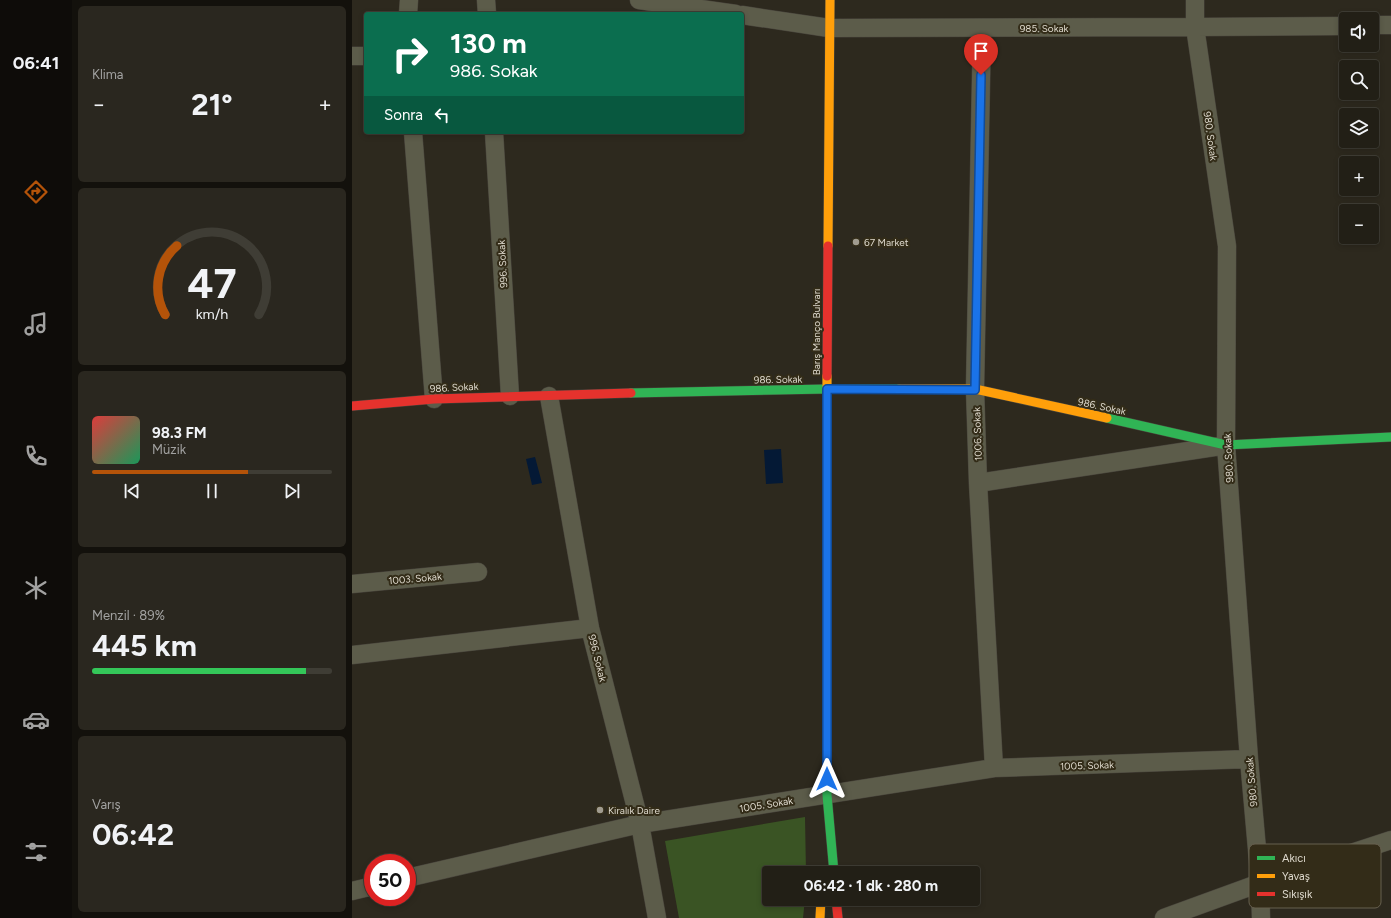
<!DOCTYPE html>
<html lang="tr">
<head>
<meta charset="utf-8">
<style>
  body { margin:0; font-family:Figtree,sans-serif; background:#2a271f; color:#f1f3f6; height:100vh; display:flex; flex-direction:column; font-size:15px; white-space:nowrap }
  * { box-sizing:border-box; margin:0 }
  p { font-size:13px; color:#a2a2a1 }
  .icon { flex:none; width:22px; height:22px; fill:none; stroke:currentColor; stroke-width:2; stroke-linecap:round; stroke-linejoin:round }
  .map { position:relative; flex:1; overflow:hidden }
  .drawer { display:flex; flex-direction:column; gap:6px; padding:6px; background:#13110c; width:280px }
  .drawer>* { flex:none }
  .top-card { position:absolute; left:12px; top:12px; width:380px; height:122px; border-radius:4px; box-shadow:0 2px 6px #0003,0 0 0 1px #3f3d35; background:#0b6e4f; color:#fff; overflow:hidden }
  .fabs { position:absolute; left:987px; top:12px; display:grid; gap:8px }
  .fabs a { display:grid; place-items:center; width:40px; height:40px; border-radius:4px; background:#221f16; box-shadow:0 2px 6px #0003,0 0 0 1px #3f3d35; font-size:20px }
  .speed { position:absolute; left:12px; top:854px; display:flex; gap:8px; font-size:20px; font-weight:700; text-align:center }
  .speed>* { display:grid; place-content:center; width:52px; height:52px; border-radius:50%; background:#221f16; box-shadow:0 2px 6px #0003,0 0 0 1px #3f3d35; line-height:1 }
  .speed .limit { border:6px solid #d22; background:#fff; color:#111 }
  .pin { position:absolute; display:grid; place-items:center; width:34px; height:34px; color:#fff; margin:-41px -17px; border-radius:50% 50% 50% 0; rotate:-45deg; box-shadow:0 0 4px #0007 }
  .pin .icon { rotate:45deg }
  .me { position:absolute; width:44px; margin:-22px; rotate:0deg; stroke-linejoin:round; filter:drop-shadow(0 0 3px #0008) }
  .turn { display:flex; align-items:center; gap:14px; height:84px; padding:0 20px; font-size:18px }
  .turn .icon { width:52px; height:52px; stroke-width:2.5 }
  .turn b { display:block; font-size:28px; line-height:34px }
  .then { display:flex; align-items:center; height:38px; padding:0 20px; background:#0003; gap:8px; font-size:15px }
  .big { font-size:30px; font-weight:700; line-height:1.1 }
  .drawer .tile { flex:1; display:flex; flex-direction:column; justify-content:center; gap:6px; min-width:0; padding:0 14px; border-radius:6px; background:#2a271f }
  .drawer .dial { align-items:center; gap:0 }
  .dial svg { height:104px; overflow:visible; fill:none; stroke:#3f3d35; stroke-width:7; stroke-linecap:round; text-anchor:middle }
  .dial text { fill:#f1f3f6; stroke:none }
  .song { display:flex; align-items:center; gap:12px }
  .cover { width:48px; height:48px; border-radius:6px; background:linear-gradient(135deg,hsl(0 70% 55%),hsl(150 70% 35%)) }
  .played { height:4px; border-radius:2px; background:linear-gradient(90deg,#b45309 65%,#3f3d35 65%) }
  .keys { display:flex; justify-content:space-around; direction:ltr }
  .heat { display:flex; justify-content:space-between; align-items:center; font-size:22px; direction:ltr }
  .charge { height:6px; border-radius:3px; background:linear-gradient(90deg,#34c759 89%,#3f3d35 0) }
  .trip { position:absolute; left:410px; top:866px; width:218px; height:40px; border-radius:4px; background:#221f16; box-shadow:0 2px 6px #0003,0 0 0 1px #3f3d35; font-weight:700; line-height:40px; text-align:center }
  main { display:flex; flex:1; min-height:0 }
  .menu { display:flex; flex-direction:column; width:72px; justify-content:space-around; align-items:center; background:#0e0c09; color:#a2a2a1 }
  .menu .icon { width:28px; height:28px }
  .menu .selected { color:#b45309 }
  .menu b { font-size:18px; color:#f1f3f6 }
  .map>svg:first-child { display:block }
</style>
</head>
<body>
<main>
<nav class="menu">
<b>06:41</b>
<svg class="icon selected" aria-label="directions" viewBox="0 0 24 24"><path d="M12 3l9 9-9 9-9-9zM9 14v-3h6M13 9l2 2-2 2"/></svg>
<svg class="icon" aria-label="music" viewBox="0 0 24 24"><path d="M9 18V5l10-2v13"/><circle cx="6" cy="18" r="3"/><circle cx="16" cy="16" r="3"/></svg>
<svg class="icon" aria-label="phone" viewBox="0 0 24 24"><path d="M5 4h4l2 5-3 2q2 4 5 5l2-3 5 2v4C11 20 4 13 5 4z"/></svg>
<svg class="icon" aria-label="climate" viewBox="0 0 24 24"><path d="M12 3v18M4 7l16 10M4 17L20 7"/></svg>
<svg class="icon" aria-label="car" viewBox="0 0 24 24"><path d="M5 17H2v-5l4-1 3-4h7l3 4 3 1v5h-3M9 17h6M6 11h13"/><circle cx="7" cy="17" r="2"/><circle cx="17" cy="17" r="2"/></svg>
<svg class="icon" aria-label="filters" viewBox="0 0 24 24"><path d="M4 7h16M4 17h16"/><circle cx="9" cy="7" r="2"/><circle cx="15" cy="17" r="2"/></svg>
</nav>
<section class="drawer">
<div class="tile"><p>Klima</p>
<div class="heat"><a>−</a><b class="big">21°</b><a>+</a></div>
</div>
<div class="tile dial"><svg viewBox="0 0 100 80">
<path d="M14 69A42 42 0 1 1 86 69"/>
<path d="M14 69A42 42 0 0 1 23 16" stroke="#b45309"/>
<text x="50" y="56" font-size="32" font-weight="700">47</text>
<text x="50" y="72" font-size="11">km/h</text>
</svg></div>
<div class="tile">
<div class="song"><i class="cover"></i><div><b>98.3 FM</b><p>Müzik</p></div></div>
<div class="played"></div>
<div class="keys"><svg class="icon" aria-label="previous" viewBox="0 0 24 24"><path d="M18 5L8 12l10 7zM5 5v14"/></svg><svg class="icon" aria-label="pause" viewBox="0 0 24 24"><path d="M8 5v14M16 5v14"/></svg><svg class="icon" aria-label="next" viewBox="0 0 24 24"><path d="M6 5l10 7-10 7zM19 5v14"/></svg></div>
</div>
<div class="tile"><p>Menzil · 89%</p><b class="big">445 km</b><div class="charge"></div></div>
<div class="tile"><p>Varış</p><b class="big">06:42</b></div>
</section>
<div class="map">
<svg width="1039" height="918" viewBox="0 0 1039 918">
  <rect width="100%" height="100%" fill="#2d291e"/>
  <path fill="#3a5424" d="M453,817L454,873H417V899H453L451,918H327L313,841Z"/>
  <path fill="#041935" d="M429,449L431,483L414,484L412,450Z
    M183,457L190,483L180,485L174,459Z"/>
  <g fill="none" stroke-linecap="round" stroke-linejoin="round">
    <defs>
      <path id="street" d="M134,0L135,14
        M287,0L384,14
        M843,0V27L875,246L874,445L897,759L908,883L909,918
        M56,14L57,0
        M390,15L477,28L843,27L994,26
        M1020,25H1039
        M630,28L623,389L626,483L642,768
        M0,56H14
        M61,132L82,399
        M142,132L158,396
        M197,396L238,628L288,824L305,918
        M626,483L869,446
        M0,584L126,572
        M0,655L238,628
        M55,878L288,824L642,768L897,759
        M0,891L21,886
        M812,918L908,883L1039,840"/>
      <path id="fast" d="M279,393L475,389H547
        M755,418L874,445L1039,437
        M475,534V795L482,873"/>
      <path id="slow" d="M476,246L478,0
        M547,389H623L755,418
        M475,534V376
        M468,918L469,899"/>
      <path id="jam" d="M475,376L476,246
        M0,406L82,399L279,393
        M484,899L486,918"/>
    </defs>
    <use href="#street" stroke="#48443c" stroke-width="19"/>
    <use href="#fast" stroke="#48443c" stroke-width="10"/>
    <use href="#slow" stroke="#48443c" stroke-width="10"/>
    <use href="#jam" stroke="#48443c" stroke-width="10"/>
    <use href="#street" stroke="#5c5c4a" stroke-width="18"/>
    <use href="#fast" stroke="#30b455" stroke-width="9"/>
    <use href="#slow" stroke="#ff9f0a" stroke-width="9"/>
    <use href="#jam" stroke="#e5322d" stroke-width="9"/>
  </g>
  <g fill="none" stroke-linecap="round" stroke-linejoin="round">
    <defs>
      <path id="route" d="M475,779V389L623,390L629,75"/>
    </defs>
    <use href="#route" stroke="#114b97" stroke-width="10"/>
    <use href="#route" stroke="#1a73e8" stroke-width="7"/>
  </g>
  <g fill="#a19c90" stroke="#332c18" stroke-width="1.5">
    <circle cx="504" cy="242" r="4"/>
    <circle cx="248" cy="810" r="4"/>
  </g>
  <g text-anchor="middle" stroke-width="4" stroke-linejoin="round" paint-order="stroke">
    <g font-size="10" fill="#dfdace" stroke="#332c18">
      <text x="692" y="32">985. Sokak</text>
      <text transform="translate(859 136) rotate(82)" y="4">980. Sokak</text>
      <text transform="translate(150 264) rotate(-93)" y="4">996. Sokak</text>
      <text transform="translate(464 332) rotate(-90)" y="4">Barış Manço Bulvarı</text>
      <text transform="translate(426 379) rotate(-1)" y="4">986. Sokak</text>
      <text transform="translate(102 387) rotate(-3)" y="4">986. Sokak</text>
      <text transform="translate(750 406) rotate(12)" y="4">986. Sokak</text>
      <text transform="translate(625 434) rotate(-92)" y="4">1006. Sokak</text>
      <text transform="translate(876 458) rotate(-93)" y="4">980. Sokak</text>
      <text transform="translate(63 578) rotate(-5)" y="4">1003. Sokak</text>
      <text transform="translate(246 658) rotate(76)" y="4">996. Sokak</text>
      <text transform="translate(735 765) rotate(-2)" y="4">1005. Sokak</text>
      <text transform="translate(899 782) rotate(-95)" y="4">980. Sokak</text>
      <text transform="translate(414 804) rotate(-9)" y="4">1005. Sokak</text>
    </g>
    <g font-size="10" fill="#dfdace" stroke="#332c18" text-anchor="start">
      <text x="512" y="246">67 Market</text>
      <text x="256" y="814">Kiralık Daire</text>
    </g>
  </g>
  <rect x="897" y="844" width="132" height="64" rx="6" fill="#332c18" stroke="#67604f" stroke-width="1"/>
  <rect x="905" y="856" width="18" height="4" fill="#30b455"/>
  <rect x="905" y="874" width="18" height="4" fill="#ff9f0a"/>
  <rect x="905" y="892" width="18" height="4" fill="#e5322d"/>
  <g font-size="11" fill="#dfdace">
    <text x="930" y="862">Akıcı</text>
    <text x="930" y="880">Yavaş</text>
    <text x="930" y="898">Sıkışık</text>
  </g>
</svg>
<div class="fabs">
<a><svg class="icon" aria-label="sound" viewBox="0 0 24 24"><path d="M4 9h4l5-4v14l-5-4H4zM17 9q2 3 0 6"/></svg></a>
<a><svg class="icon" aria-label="search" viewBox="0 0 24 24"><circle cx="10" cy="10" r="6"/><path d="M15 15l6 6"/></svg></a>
<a><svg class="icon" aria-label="layers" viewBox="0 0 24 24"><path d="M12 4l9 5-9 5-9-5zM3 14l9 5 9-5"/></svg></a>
<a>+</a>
<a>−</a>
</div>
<div class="speed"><div class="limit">50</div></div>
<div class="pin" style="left:629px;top:75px;background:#d93025"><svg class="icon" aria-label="arrive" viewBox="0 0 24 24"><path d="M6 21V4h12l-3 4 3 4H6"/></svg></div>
<svg class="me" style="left:475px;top:779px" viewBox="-20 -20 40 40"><path d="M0-17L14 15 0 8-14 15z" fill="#1a73e8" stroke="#fff" stroke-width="4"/></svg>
<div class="trip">06:42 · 1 dk · 280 m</div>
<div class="top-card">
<div class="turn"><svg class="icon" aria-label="right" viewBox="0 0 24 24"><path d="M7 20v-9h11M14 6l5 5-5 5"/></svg><div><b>130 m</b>986. Sokak</div></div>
<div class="then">Sonra<svg class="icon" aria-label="left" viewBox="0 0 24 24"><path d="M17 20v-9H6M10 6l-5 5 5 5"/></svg></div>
</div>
</div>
</main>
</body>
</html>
